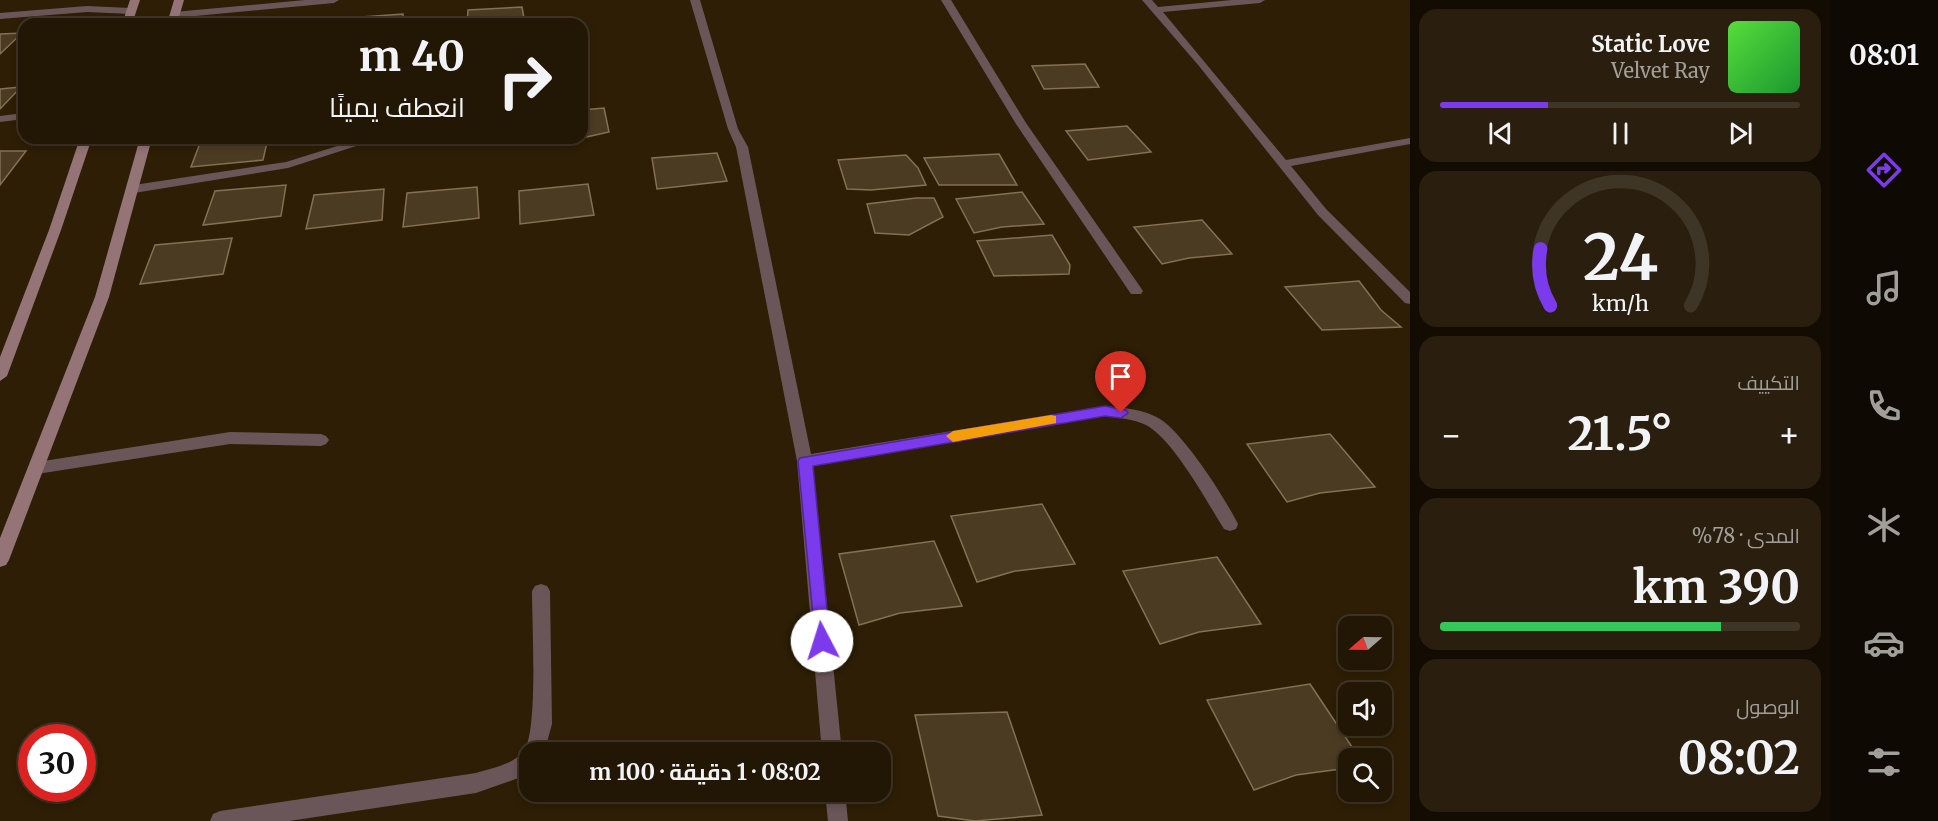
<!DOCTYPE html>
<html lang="ar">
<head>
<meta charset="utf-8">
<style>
  body { margin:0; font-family:Merriweather,Cairo,serif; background:#2a1f0e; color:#f1f3f6; direction:rtl; height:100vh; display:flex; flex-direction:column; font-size:22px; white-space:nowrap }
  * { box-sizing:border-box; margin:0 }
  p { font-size:20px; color:#a29f9a }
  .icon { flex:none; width:33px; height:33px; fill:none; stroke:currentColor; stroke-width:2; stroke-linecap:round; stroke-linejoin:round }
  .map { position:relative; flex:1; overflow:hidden; direction:ltr }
  .details { display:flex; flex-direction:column; gap:9px; padding:9px; background:#130c02; width:420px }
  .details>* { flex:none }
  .top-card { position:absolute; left:18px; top:18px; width:570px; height:126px; border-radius:18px; box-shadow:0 3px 9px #0003,0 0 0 2px #3f3526; direction:rtl; background:#221604; color:#f1f3f6; overflow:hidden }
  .needle { width:39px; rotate:250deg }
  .fabs { position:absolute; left:1338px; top:616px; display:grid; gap:12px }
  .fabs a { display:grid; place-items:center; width:54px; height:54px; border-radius:12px; background:#221604; box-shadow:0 3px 9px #0003,0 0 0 2px #3f3526; font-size:30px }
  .speed { position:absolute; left:18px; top:724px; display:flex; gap:12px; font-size:30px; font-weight:700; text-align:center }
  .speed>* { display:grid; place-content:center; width:78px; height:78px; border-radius:50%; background:#221604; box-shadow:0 3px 9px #0003,0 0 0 2px #3f3526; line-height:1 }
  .speed .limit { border:9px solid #d22; background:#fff; color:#111 }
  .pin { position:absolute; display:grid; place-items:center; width:51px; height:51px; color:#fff; margin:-62px -26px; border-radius:50% 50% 50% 0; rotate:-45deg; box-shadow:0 0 6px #0007 }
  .pin .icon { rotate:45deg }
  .me { position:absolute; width:66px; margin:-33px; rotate:355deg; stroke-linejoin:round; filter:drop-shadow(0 0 4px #0008) }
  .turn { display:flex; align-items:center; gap:21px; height:126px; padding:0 24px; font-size:27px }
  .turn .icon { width:78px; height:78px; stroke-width:2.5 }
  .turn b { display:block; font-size:42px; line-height:51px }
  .big { font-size:45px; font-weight:700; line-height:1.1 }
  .details .tile { flex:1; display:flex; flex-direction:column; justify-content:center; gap:9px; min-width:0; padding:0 21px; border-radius:18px; background:#2a1f0e }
  .details .dial { align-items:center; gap:0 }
  .dial svg { height:156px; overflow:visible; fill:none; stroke:#3f3526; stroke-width:7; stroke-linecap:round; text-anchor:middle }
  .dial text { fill:#f1f3f6; stroke:none }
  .song { display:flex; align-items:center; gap:18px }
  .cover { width:72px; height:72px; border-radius:9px; background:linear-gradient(135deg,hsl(110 70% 55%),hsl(130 70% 35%)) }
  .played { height:6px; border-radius:3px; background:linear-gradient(90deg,#7c3aed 30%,#3f3526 30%) }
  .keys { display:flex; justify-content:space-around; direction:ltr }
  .heat { display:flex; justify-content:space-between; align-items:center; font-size:33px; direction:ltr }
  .charge { height:9px; border-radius:4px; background:linear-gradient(90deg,#34c759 78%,#3f3526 0) }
  .trip { position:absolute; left:519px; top:742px; width:372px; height:60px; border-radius:18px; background:#221604; box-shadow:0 3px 9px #0003,0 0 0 2px #3f3526; font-weight:700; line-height:60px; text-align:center; direction:rtl }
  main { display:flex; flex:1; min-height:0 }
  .dock { display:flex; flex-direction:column; width:108px; justify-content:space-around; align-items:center; background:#0e0902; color:#a29f9a }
  .dock .icon { width:42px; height:42px }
  .dock .selected { color:#7c3aed }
  .dock b { font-size:27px; color:#f1f3f6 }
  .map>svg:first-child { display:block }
</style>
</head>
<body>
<main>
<nav class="dock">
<b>08:01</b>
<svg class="icon selected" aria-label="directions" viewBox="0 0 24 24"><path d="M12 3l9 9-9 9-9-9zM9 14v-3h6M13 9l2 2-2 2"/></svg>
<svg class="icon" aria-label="music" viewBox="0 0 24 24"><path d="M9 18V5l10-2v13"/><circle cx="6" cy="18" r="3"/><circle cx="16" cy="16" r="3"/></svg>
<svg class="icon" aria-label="phone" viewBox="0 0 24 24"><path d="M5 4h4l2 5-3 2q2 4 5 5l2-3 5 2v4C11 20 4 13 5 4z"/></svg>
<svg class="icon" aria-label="climate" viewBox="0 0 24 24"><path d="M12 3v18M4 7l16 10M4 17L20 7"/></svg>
<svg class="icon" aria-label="car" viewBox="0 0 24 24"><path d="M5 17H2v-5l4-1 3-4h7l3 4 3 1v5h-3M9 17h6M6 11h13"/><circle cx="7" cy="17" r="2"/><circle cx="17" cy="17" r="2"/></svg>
<svg class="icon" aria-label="filters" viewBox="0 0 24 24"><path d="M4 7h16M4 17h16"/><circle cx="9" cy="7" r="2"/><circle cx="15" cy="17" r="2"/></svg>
</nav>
<section class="details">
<div class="tile">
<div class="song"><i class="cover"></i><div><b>Static Love</b><p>Velvet Ray</p></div></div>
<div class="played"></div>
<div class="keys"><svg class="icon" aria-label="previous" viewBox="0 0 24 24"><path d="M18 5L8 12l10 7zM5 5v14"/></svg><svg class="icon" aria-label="pause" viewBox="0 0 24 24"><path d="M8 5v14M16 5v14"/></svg><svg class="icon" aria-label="next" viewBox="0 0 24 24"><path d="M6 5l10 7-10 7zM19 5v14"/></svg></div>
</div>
<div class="tile dial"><svg viewBox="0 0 100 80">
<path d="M14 69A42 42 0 1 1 86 69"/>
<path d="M14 69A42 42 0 0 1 9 40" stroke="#7c3aed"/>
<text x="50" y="56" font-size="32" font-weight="700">24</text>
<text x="50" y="72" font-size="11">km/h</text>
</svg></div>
<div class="tile"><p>التكييف</p>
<div class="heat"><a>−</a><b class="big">21.5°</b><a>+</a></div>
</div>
<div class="tile"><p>المدى · 78%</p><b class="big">390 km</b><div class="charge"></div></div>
<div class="tile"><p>الوصول</p><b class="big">08:02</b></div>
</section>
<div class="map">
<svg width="1410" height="821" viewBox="0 0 1410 821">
  <rect width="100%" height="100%" fill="#2d1e05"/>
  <path fill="#4b3b22" stroke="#827156" stroke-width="1.5" d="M522,7L525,24H467L468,10Z
    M403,14V24H346L347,18Z
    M22,33L0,54V34Z
    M1085,64L1099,87L1044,89L1032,66Z
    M21,87L0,109V89Z
    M604,108L609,132L582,138V110Z
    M1127,126L1151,152L1088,160L1066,131Z
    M202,138H268L263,160L191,167Z
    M0,151H26L0,185Z
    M717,153L727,181L657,189L652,158Z
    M999,154L1017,185H939L924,158Z
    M906,155L918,168L926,185L871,190L847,189L838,160Z
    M588,184L594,215L520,224L519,191Z
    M286,185L281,216L203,225L215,191Z
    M477,187L479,218L403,227L407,193Z
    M384,189L382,220L306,229L314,195Z
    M1022,192L1044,224L1002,227L974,233L956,199Z
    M916,198H934L943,217L909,235L875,233L867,204Z
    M1202,220L1232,254L1189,258L1162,264L1134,227Z
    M1052,235L1070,265L1069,274L994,276L977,241Z
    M232,238L223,274L140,284L155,245Z
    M1359,281L1381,310L1401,327L1322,330L1285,287Z
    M1330,434L1375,487L1320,493L1287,502L1247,444Z
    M1042,504L1075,564L1015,571L977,582L951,516Z
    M934,541L962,606L900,613L859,625L839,554Z
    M1217,557L1261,624L1199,632L1160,644L1123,571Z
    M1310,684L1360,759H1348V768L1296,775L1254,790L1207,700Z
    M1007,712L1042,815L975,821L938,816L915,715Z"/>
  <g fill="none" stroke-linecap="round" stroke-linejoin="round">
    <path fill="#6a5658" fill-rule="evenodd" d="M305,0H339L334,3L174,18L169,15L174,12Z
      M690,0H700L738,129L748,147L811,454L1105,406C1123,408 1144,409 1160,419C1184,434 1225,498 1238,524L1236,529L1230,531L1224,529C1207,502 1173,439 1146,425C1133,419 1119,418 1105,416L813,466L842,753H822L797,461L736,147L728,129Z
      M941,0H951L1026,123L1141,288L1143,291L1141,294H1131L1016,124Z
      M1142,0H1152L1158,7L1232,0H1265L1260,3L1163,12L1286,160L1410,138V144L1291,166L1326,209L1410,292V304L1405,303L1318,215L1199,66Z
      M87,6L131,8L136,11L131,14L87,12L0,19V13Z
      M24,113V119L0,122V116Z
      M363,138H381L288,168L134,193L128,189L134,185L286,162Z
      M230,432L321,434L326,436L329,440L326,444L321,446L230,444L37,474L31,472L29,468L31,464L37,462Z
      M541,584L547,586L550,591L552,724L544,753H530V772L527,775L476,793L289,821H210L213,814L220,811L476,773C492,768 516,764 525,749C538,726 532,622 532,591L535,586Z
      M825,792H845L848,821H828Z"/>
    <path fill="#947477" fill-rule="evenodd" d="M130,0H140L132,24H122Z
      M174,0H184L177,24H167Z
      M80,138H92L61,230L7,376L0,381V357L49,230Z
      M140,138H152L109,297L9,560L6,565L0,567V538L95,297Z"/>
  </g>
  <path fill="#7c3aed" stroke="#51269a" stroke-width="1.5" d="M1105,406L1126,410L1128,413L1121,418L1105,416L813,466L830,641L827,646L822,648L816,646L798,461L800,458Z"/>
  <path fill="#f59e0b" d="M1051,415L1056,416V423L953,442L946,436L953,431Z"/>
</svg>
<div class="fabs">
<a><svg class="needle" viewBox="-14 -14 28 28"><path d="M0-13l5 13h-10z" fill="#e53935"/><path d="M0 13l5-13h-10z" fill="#a29f9a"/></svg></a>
<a><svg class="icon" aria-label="sound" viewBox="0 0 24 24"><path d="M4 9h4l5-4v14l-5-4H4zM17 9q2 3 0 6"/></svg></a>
<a><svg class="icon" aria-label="search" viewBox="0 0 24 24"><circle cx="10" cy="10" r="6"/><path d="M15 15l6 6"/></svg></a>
</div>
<div class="speed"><div class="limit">30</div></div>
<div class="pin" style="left:1121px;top:413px;background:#d93025"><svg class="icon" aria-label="arrive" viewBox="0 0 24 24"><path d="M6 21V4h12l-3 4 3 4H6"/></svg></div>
<svg class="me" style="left:822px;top:641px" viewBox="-20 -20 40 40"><circle r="19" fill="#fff"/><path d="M0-13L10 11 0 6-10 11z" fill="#7c3aed"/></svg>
<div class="trip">08:02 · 1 دقيقة · 100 m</div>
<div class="top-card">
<div class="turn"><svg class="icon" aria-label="right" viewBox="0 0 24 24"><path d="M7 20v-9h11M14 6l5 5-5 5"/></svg><div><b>40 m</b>انعطف يمينًا</div></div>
</div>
</div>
</main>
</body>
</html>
